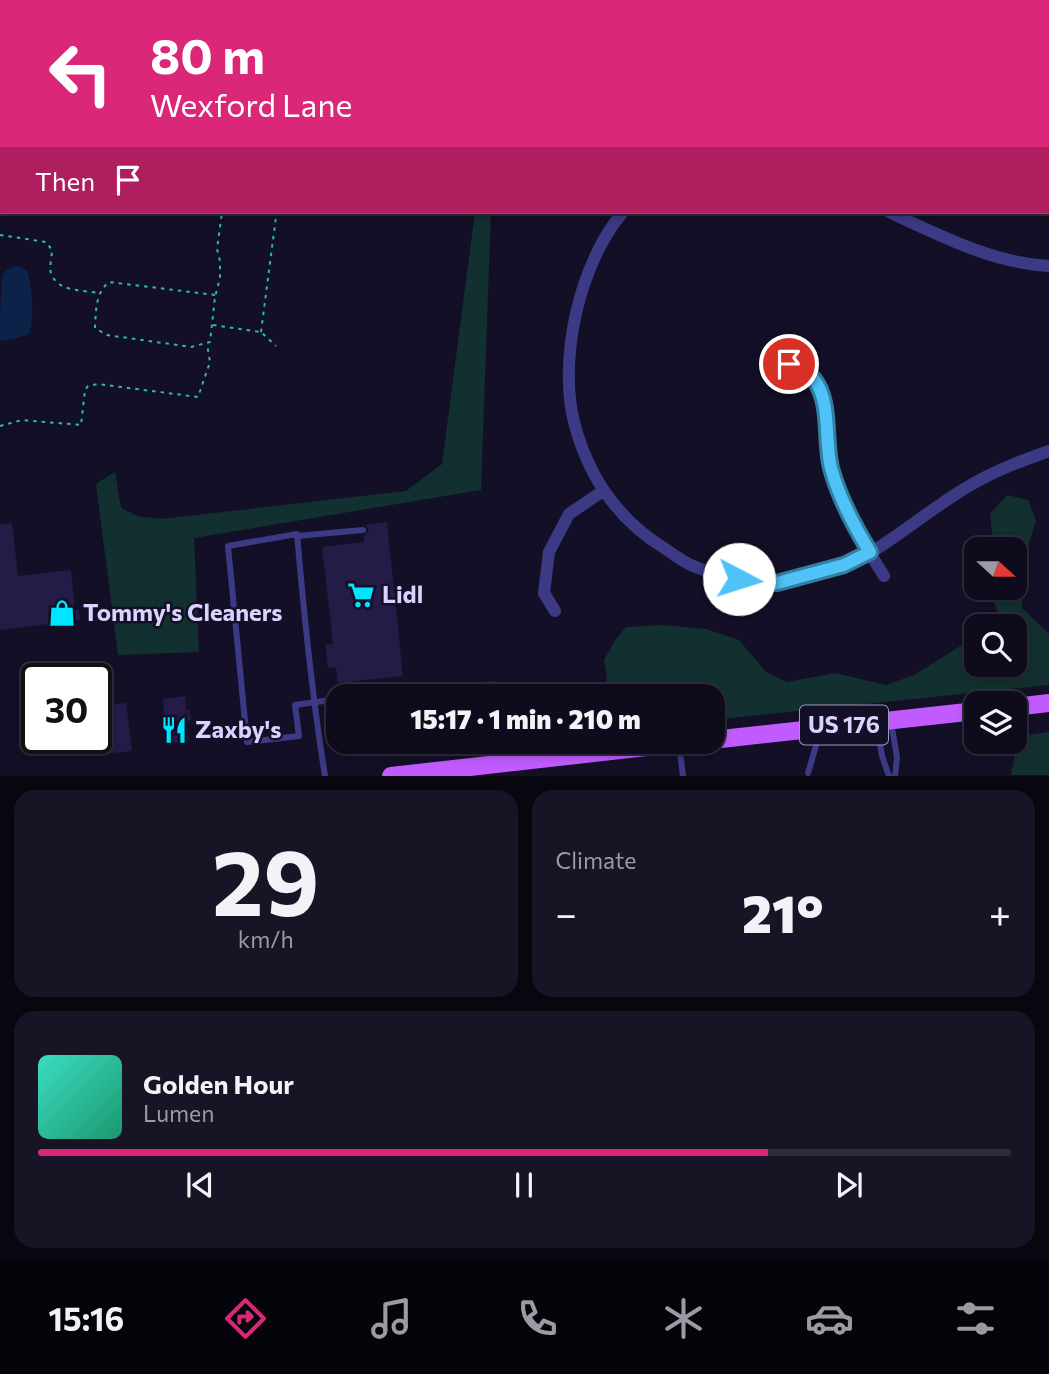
<!DOCTYPE html>
<html lang="en">
<head>
<meta charset="utf-8">
<style>
  body { margin:0; font-family:Commissioner,sans-serif; background:#171425; color:#f1f3f6; height:100vh; display:flex; flex-direction:column; font-size:26px; white-space:nowrap }
  * { box-sizing:border-box; margin:0 }
  p { font-size:23px; color:#9b9ba3 }
  .icon { flex:none; width:38px; height:38px; fill:none; stroke:currentColor; stroke-width:2; stroke-linecap:round; stroke-linejoin:round }
  .map { position:relative; height:776px; overflow:hidden }
  .drawer { display:flex; flex-direction:column; gap:14px; padding:14px; background:#08060f; flex:1 }
  .drawer>* { flex:none }
  .banner { position:absolute; left:0px; top:0px; width:1050px; height:214px; box-shadow:0 4px 10px #0003,0 0 0 2px #2e2b3b; background:#db2777; color:#fff; overflow:hidden }
  .needle { width:46px; rotate:111deg }
  .controls { position:absolute; left:964px; top:537px; display:grid; gap:14px }
  .controls a { display:grid; place-items:center; width:63px; height:63px; border-radius:14px; background:#0e0b1c; box-shadow:0 4px 10px #0003,0 0 0 2px #2e2b3b; font-size:35px }
  .speed { position:absolute; left:21px; top:663px; display:flex; gap:14px; font-size:35px; font-weight:700; text-align:center }
  .speed>* { display:grid; place-content:center; width:91px; height:91px; border-radius:50%; background:#0e0b1c; box-shadow:0 4px 10px #0003,0 0 0 2px #2e2b3b; line-height:1 }
  .speed .limit { border:4px solid #111; border-radius:10px; background:#fff; color:#111 }
  .pin { position:absolute; display:grid; place-items:center; width:60px; height:60px; color:#fff; margin:-30px; border:4px solid #fff; border-radius:50%; box-shadow:0 2px 7px #0007 }
  .me { position:absolute; width:77px; margin:-38px; rotate:95deg; stroke-linejoin:round; filter:drop-shadow(0 0 5px #0008) }
  .turn { display:flex; align-items:center; gap:24px; height:147px; padding:0 35px; font-size:32px }
  .turn .icon { width:91px; height:91px; stroke-width:2.5 }
  .turn b { display:block; font-size:49px; line-height:60px }
  .then { display:flex; align-items:center; height:66px; padding:0 35px; background:#0003; gap:14px; font-size:26px }
  .big { font-size:52px; font-weight:800; line-height:1.1 }
  .drawer .card { flex:1; display:flex; flex-direction:column; justify-content:center; gap:10px; min-width:0; padding:0 24px; border-radius:21px; background:#171425 }
  .drawer .dial { align-items:center; gap:0 }
  .dial b { font-size:91px; line-height:1 }
  .song { display:flex; align-items:center; gap:21px }
  .cover { width:84px; height:84px; border-radius:10px; background:linear-gradient(135deg,hsl(170 70% 55%),hsl(160 70% 35%)) }
  .played { height:7px; border-radius:4px; background:linear-gradient(90deg,#db2777 75%,#2e2b3b 75%) }
  .keys { display:flex; justify-content:space-around; direction:ltr }
  .heat { display:flex; justify-content:space-between; align-items:center; font-size:38px; direction:ltr }
  .drawer .tiles { flex:1; display:grid; gap:14px; grid-template-columns:1fr 1fr }
  .card:last-child { grid-column:span 2 }
  .trip { position:absolute; left:326px; top:684px; width:399px; height:70px; border-radius:21px; background:#0e0b1c; box-shadow:0 4px 10px #0003,0 0 0 2px #2e2b3b; font-weight:800; line-height:70px; text-align:center }
  .dock { display:flex; height:112px; justify-content:space-around; align-items:center; background:#06040b; color:#9b9ba3 }
  .dock .icon { width:49px; height:49px }
  .dock .selected { color:#db2777 }
  .dock b { font-size:32px; color:#f1f3f6 }
  .map>svg:first-child { display:block }
</style>
</head>
<body>
<div class="map">
<svg width="1049" height="776" viewBox="0 0 1049 776">
  <rect width="100%" height="100%" fill="#130f26"/>
  <path fill="#12302f" d="M2,16V192L0,18Z
    M475,212H491L481,490L194,538L199,652L118,655L96,484L115,472L121,508L137,516L161,519L406,491L442,464Z
    M1007,495L1028,500L1036,521L1022,566V608L1049,634V685L712,720V696H604L607,678L604,660L616,639L626,627L663,625L706,629L739,640L766,672L787,682L835,673L886,685L914,675L976,636V665H1015V626H993L997,624L998,613L989,590V588H1015V550L994,549L990,514Z
    M494,681L519,696H543L559,692L570,696H443L453,684Z
    M1049,732V775H1011L1017,742L1028,735Z"/>
  <path fill="#0c2248" d="M17,266L27,270C32,286 35,319 29,334L14,339L0,341C0,326 0,286 3,274C6,269 12,267 17,266Z"/>
  <path fill="#241b47" d="M387,522L403,676L338,683L336,667L328,668L325,645L333,644L322,547L364,542V536L369,530L365,525Z
    M12,523L18,576L71,570L75,610H79L80,620L0,630V524Z
    M185,696L186,710H189L191,719L187,723L189,741L170,744L168,726L165,727L163,699Z
    M126,703L132,751L102,754L101,744L58,750L56,738H102L104,743L99,706Z"/>
  <g fill="none" stroke-linecap="round" stroke-linejoin="round">
    <path stroke="#2fb8b0" stroke-width="2" stroke-dasharray="3.5 5" stroke-linecap="butt" d="M0,235L46,242L52,250C52,257 49,267 51,273C57,292 83,290 98,293
      M215,295L109,282C95,293 96,312 95,328L107,335L191,347L210,342L215,297L220,278V261L217,249L222,212
      M213,325L261,332L276,346
      M261,332L276,217
      M0,426L22,420L81,425L85,390L88,386L98,384L198,397L210,362L207,344"/>
    <path stroke="#3d3a85" stroke-width="6" d="M297,536L363,530
      M93,664L95,679
      M354,696L380,693V696
      M891,722L897,757L895,776
      M877,724L882,756L889,776
      M679,745L683,776
      M808,773L820,732
      M325,776C312,696 304,615 297,534L228,546L247,742L299,736L295,705L338,699"/>
    <path stroke="#3d3a85" stroke-width="12" d="M112,0L114,2
      M836,0L840,2
      M169,2L170,0
      M441,2V0
      M623,212C580,262 558,358 574,422C588,476 617,519 664,548C673,554 682,561 691,565C750,591 815,584 870,553C906,531 938,503 976,482C999,469 1024,460 1049,451
      M889,212C939,235 992,263 1049,266
      M769,366C784,364 803,364 813,379C831,404 823,440 831,469C842,508 863,542 884,576
      M555,611L544,593L549,552L569,514L603,491"/>
    <path stroke="#c25bff" stroke-width="18" d="M1015,707L1049,703
      M712,740L976,711
      M391,776L691,742"/>
  </g>
  <g fill="none" stroke-linecap="round" stroke-linejoin="round">
    <defs>
      <path id="route" d="M739,579L777,583L844,565L870,552C854,526 839,498 831,468C824,441 832,401 813,378C808,372 796,368 789,364"/>
    </defs>
    <use href="#route" stroke="#337fa1" stroke-width="18"/>
    <use href="#route" stroke="#4fc3f7" stroke-width="12"/>
  </g>
  <defs>
    <symbol id="supermarket-bare" viewBox="-9 -9 18 18"><path d="M-6-5.5h2.5l.6 2H6L4.5 2H-2.5L-4.4-4H-6ZM-1.5 3.2a1.3 1.3 0 1 0 .1 0ZM3 3.2a1.3 1.3 0 1 0 .1 0Z" fill="#00e5ff" stroke="#130f26" stroke-width="2.5" paint-order="stroke"/></symbol>
    <symbol id="shop-bare" viewBox="-9 -9 18 18"><path d="M-5-2.5h2.3a2.7 3.5 0 0 1 5.4 0H5L5.5 6h-11ZM-1.5-2.5h3a1.5 2.3 0 0 0-3 0Z" fill="#00e5ff" stroke="#130f26" stroke-width="2.5" paint-order="stroke"/></symbol>
    <symbol id="restaurant-bare" viewBox="-9 -9 18 18"><path d="M-5-6h1v4h1v-4h1v4h1v-4h1v5L-1.5 .5V6h-2V.5L-5-1ZM5-6V6H3V1.5H1.5Q1.5-4 5-6Z" fill="#00e5ff" stroke="#130f26" stroke-width="2.5" paint-order="stroke"/></symbol>
  </defs>
  <g fill-rule="evenodd">
    <use href="#supermarket-bare" x="342" y="576" width="38" height="38"/>
    <use href="#shop-bare" x="43" y="594" width="38" height="38"/>
    <use href="#restaurant-bare" x="155" y="711" width="38" height="38"/>
  </g>
  <g text-anchor="middle" stroke-width="5" stroke-linejoin="round" paint-order="stroke">
    <rect fill="#130f26" stroke="#9e99be" stroke-width="2" x="800" y="705.5" width="88" height="39" rx="5"/>
    <g font-size="23" font-weight="bold" fill="#d9d4ff">
      <text x="844" y="733">US 176</text>
    </g>
    <g font-size="24" font-weight="bold" fill="#d9d4ff" stroke="#130f26" text-anchor="start">
      <text x="382" y="603">Lidl</text>
      <text x="83" y="621">Tommy's Cleaners</text>
      <text x="195" y="738">Zaxby's</text>
    </g>
  </g>
</svg>
<div class="controls">
<a><svg class="needle" viewBox="-14 -14 28 28"><path d="M0-13l5 13h-10z" fill="#e53935"/><path d="M0 13l5-13h-10z" fill="#9b9ba3"/></svg></a>
<a><svg class="icon" aria-label="search" viewBox="0 0 24 24"><circle cx="10" cy="10" r="6"/><path d="M15 15l6 6"/></svg></a>
<a><svg class="icon" aria-label="layers" viewBox="0 0 24 24"><path d="M12 4l9 5-9 5-9-5zM3 14l9 5 9-5"/></svg></a>
</div>
<div class="speed"><div class="limit">30</div></div>
<div class="pin" style="left:789px;top:364px;background:#d93025"><svg class="icon" aria-label="arrive" viewBox="0 0 24 24"><path d="M6 21V4h12l-3 4 3 4H6"/></svg></div>
<svg class="me" style="left:739px;top:579px" viewBox="-20 -20 40 40"><circle r="19" fill="#fff"/><path d="M0-13L10 11 0 6-10 11z" fill="#4fc3f7"/></svg>
<div class="trip">15:17 · 1 min · 210 m</div>
<div class="banner">
<div class="turn"><svg class="icon" aria-label="left" viewBox="0 0 24 24"><path d="M17 20v-9H6M10 6l-5 5 5 5"/></svg><div><b>80 m</b>Wexford Lane</div></div>
<div class="then">Then<svg class="icon" aria-label="arrive" viewBox="0 0 24 24"><path d="M6 21V4h12l-3 4 3 4H6"/></svg></div>
</div>
</div>
<section class="drawer">
<div class="tiles">
<div class="card dial"><b>29</b><p>km/h</p></div>
<div class="card"><p>Climate</p>
<div class="heat"><a>−</a><b class="big">21°</b><a>+</a></div>
</div>
<div class="card">
<div class="song"><i class="cover"></i><div><b>Golden Hour</b><p>Lumen</p></div></div>
<div class="played"></div>
<div class="keys"><svg class="icon" aria-label="previous" viewBox="0 0 24 24"><path d="M18 5L8 12l10 7zM5 5v14"/></svg><svg class="icon" aria-label="pause" viewBox="0 0 24 24"><path d="M8 5v14M16 5v14"/></svg><svg class="icon" aria-label="next" viewBox="0 0 24 24"><path d="M6 5l10 7-10 7zM19 5v14"/></svg></div>
</div>
</div>
</section>
<nav class="dock">
<b>15:16</b>
<svg class="icon selected" aria-label="directions" viewBox="0 0 24 24"><path d="M12 3l9 9-9 9-9-9zM9 14v-3h6M13 9l2 2-2 2"/></svg>
<svg class="icon" aria-label="music" viewBox="0 0 24 24"><path d="M9 18V5l10-2v13"/><circle cx="6" cy="18" r="3"/><circle cx="16" cy="16" r="3"/></svg>
<svg class="icon" aria-label="phone" viewBox="0 0 24 24"><path d="M5 4h4l2 5-3 2q2 4 5 5l2-3 5 2v4C11 20 4 13 5 4z"/></svg>
<svg class="icon" aria-label="climate" viewBox="0 0 24 24"><path d="M12 3v18M4 7l16 10M4 17L20 7"/></svg>
<svg class="icon" aria-label="car" viewBox="0 0 24 24"><path d="M5 17H2v-5l4-1 3-4h7l3 4 3 1v5h-3M9 17h6M6 11h13"/><circle cx="7" cy="17" r="2"/><circle cx="17" cy="17" r="2"/></svg>
<svg class="icon" aria-label="filters" viewBox="0 0 24 24"><path d="M4 7h16M4 17h16"/><circle cx="9" cy="7" r="2"/><circle cx="15" cy="17" r="2"/></svg>
</nav>
</body>
</html>
